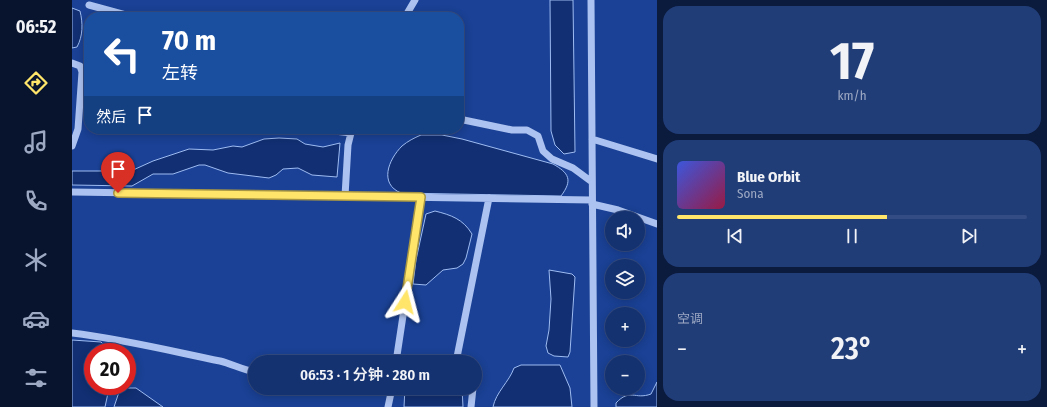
<!DOCTYPE html>
<html lang="zh">
<head>
<meta charset="utf-8">
<style>
  body { margin:0; font-family:"Fira Sans Condensed","Noto Sans SC",sans-serif; background:#213d78; color:#f1f3f6; height:100vh; display:flex; flex-direction:column; font-size:15px; white-space:nowrap }
  * { box-sizing:border-box; margin:0 }
  p { font-size:13px; color:#9da9c3 }
  .icon { flex:none; width:22px; height:22px; fill:none; stroke:currentColor; stroke-width:2; stroke-linecap:round; stroke-linejoin:round }
  .map { position:relative; flex:1; overflow:hidden }
  .drawer { display:flex; flex-direction:column; gap:6px; padding:6px; background:#0b1b3e; width:390px }
  .drawer>* { flex:none }
  .top-card { position:absolute; left:12px; top:12px; width:380px; height:122px; border-radius:16px; box-shadow:0 2px 10px #0003,0 0 0 1px #334c83; background:#1a4fa0; color:#fff; overflow:hidden }
  .fabs { position:absolute; left:533px; top:211px; display:grid; gap:8px }
  .fabs a { display:grid; place-items:center; width:40px; height:40px; border-radius:50%; background:#143170; box-shadow:0 2px 10px #0003,0 0 0 1px #334c83; font-size:20px }
  .speed { position:absolute; left:12px; top:343px; display:flex; gap:8px; font-size:20px; font-weight:700; text-align:center }
  .speed>* { display:grid; place-content:center; width:52px; height:52px; border-radius:50%; background:#143170; box-shadow:0 2px 10px #0003,0 0 0 1px #334c83; line-height:1 }
  .speed .limit { border:6px solid #d22; background:#fff; color:#111 }
  .pin { position:absolute; display:grid; place-items:center; width:34px; height:34px; color:#fff; margin:-41px -17px; border-radius:50% 50% 50% 0; rotate:-45deg; box-shadow:0 0 4px #0007 }
  .pin .icon { rotate:45deg }
  .me { position:absolute; width:44px; margin:-22px; rotate:9deg; stroke-linejoin:round; filter:drop-shadow(0 0 3px #0008) }
  .turn { display:flex; align-items:center; gap:14px; height:84px; padding:0 12px; font-size:18px }
  .turn .icon { width:52px; height:52px; stroke-width:2.5 }
  .turn b { display:block; font-size:28px; line-height:34px }
  .then { display:flex; align-items:center; height:38px; padding:0 12px; background:#0003; gap:8px; font-size:15px }
  .big { font-size:30px; font-weight:600; line-height:1.1 }
  .drawer .widget { flex:1; display:flex; flex-direction:column; justify-content:center; gap:6px; min-width:0; padding:0 14px; border-radius:16px; background:#213d78 }
  .drawer .dial { align-items:center; gap:0 }
  .dial b { font-size:52px; line-height:1 }
  .song { display:flex; align-items:center; gap:12px }
  .cover { width:48px; height:48px; border-radius:6px; background:linear-gradient(135deg,hsl(230 70% 55%),hsl(340 70% 35%)) }
  .played { height:4px; border-radius:2px; background:linear-gradient(90deg,#ffe56a 60%,#334c83 60%) }
  .keys { display:flex; justify-content:space-around; direction:ltr }
  .heat { display:flex; justify-content:space-between; align-items:center; font-size:22px; direction:ltr }
  .trip { position:absolute; left:176px; top:355px; width:234px; height:40px; border-radius:20px; background:#143170; box-shadow:0 2px 10px #0003,0 0 0 1px #334c83; font-weight:600; line-height:40px; text-align:center }
  main { display:flex; flex:1; min-height:0 }
  .tab-bar { display:flex; flex-direction:column; width:72px; justify-content:space-around; align-items:center; background:#08142d; color:#9da9c3 }
  .tab-bar .icon { width:28px; height:28px }
  .tab-bar .active { color:#ffe56a }
  .tab-bar b { font-size:18px; color:#f1f3f6 }
  .map>svg:first-child { display:block }
</style>
</head>
<body>
<main>
<nav class="tab-bar">
<b>06:52</b>
<svg class="icon active" aria-label="directions" viewBox="0 0 24 24"><path d="M12 3l9 9-9 9-9-9zM9 14v-3h6M13 9l2 2-2 2"/></svg>
<svg class="icon" aria-label="music" viewBox="0 0 24 24"><path d="M9 18V5l10-2v13"/><circle cx="6" cy="18" r="3"/><circle cx="16" cy="16" r="3"/></svg>
<svg class="icon" aria-label="phone" viewBox="0 0 24 24"><path d="M5 4h4l2 5-3 2q2 4 5 5l2-3 5 2v4C11 20 4 13 5 4z"/></svg>
<svg class="icon" aria-label="climate" viewBox="0 0 24 24"><path d="M12 3v18M4 7l16 10M4 17L20 7"/></svg>
<svg class="icon" aria-label="car" viewBox="0 0 24 24"><path d="M5 17H2v-5l4-1 3-4h7l3 4 3 1v5h-3M9 17h6M6 11h13"/><circle cx="7" cy="17" r="2"/><circle cx="17" cy="17" r="2"/></svg>
<svg class="icon" aria-label="filters" viewBox="0 0 24 24"><path d="M4 7h16M4 17h16"/><circle cx="9" cy="7" r="2"/><circle cx="15" cy="17" r="2"/></svg>
</nav>
<div class="map">
<svg width="585" height="407" viewBox="0 0 585 407">
  <rect width="100%" height="100%" fill="#1a4195"/>
  <path fill="#112f72" stroke="#9fbcf2" d="M478,0H501L503,152L492,154L483,145L479,131Z
    M0,8L8,11C11,23 11,36 5,47L0,48Z
    M17,42V98L11,96L15,44Z
    M349,135H370L390,139L481,164C497,173 501,180 489,196L329,193C307,184 316,160 330,146C336,141 342,138 349,135Z
    M207,138L225,139L233,144L251,147L268,143L265,177L240,175L226,168L211,169L204,175L197,178L156,173L133,165H127L101,174H81L60,186L0,185V171H59L81,161L117,149L141,150L161,146L170,147L192,139Z
    M363,211C379,215 391,219 400,234L394,258L391,264L385,268L371,270L354,285L341,284L344,260L354,214Z
    M477,270L500,274L503,277L498,352L496,357L482,356L476,353L474,346L477,330L479,299Z
    M0,340L29,342L34,347L33,352H21V386H34L36,393L33,407H0Z
    M449,365H488L498,388L500,407H421C424,392 437,382 442,368Z
    M585,382V407H544V403C558,388 563,400 579,394Z
    M55,388H64L91,407H42L47,392Z
    M333,388H390L391,407H332Z"/>
  <g fill="none" stroke-linecap="round" stroke-linejoin="round">
    <path stroke="#acc2f0" stroke-width="7" d="M519,0L522,407
      M17,5L61,17
      M333,17L343,0
      M0,63L8,66L10,72L6,129L0,146
      M387,119L440,130H455L466,136L471,151L480,159L501,168L520,182
      M246,129L279,133
      M520,139L585,159
      M0,192L520,200
      M273,196L276,145L280,129
      M520,204L546,210L585,224
      M0,333C50,339 99,351 148,361C160,364 171,370 183,372
      M324,362L349,197
      M384,362L417,198
      M316,407L320,388
      M399,407L401,388"/>
  </g>
  <g fill="none" stroke-linecap="round" stroke-linejoin="round">
    <defs>
      <path id="route" d="M46,193L349,197L333,302"/>
    </defs>
    <use href="#route" stroke="#a69545" stroke-width="10"/>
    <use href="#route" stroke="#ffe56a" stroke-width="7"/>
  </g>
</svg>
<div class="fabs">
<a><svg class="icon" aria-label="sound" viewBox="0 0 24 24"><path d="M4 9h4l5-4v14l-5-4H4zM17 9q2 3 0 6"/></svg></a>
<a><svg class="icon" aria-label="layers" viewBox="0 0 24 24"><path d="M12 4l9 5-9 5-9-5zM3 14l9 5 9-5"/></svg></a>
<a>+</a>
<a>−</a>
</div>
<div class="speed"><div class="limit">20</div></div>
<div class="pin" style="left:46px;top:193px;background:#d93025"><svg class="icon" aria-label="arrive" viewBox="0 0 24 24"><path d="M6 21V4h12l-3 4 3 4H6"/></svg></div>
<svg class="me" style="left:333px;top:302px" viewBox="-20 -20 40 40"><path d="M0-17L14 15 0 8-14 15z" fill="#ffe56a" stroke="#fff" stroke-width="4"/></svg>
<div class="trip">06:53 · 1 分钟 · 280 m</div>
<div class="top-card">
<div class="turn"><svg class="icon" aria-label="left" viewBox="0 0 24 24"><path d="M17 20v-9H6M10 6l-5 5 5 5"/></svg><div><b>70 m</b>左转</div></div>
<div class="then">然后<svg class="icon" aria-label="arrive" viewBox="0 0 24 24"><path d="M6 21V4h12l-3 4 3 4H6"/></svg></div>
</div>
</div>
<section class="drawer">
<div class="widget dial"><b>17</b><p>km/h</p></div>
<div class="widget">
<div class="song"><i class="cover"></i><div><b>Blue Orbit</b><p>Sona</p></div></div>
<div class="played"></div>
<div class="keys"><svg class="icon" aria-label="previous" viewBox="0 0 24 24"><path d="M18 5L8 12l10 7zM5 5v14"/></svg><svg class="icon" aria-label="pause" viewBox="0 0 24 24"><path d="M8 5v14M16 5v14"/></svg><svg class="icon" aria-label="next" viewBox="0 0 24 24"><path d="M6 5l10 7-10 7zM19 5v14"/></svg></div>
</div>
<div class="widget"><p>空调</p>
<div class="heat"><a>−</a><b class="big">23°</b><a>+</a></div>
</div>
</section>
</main>
</body>
</html>
